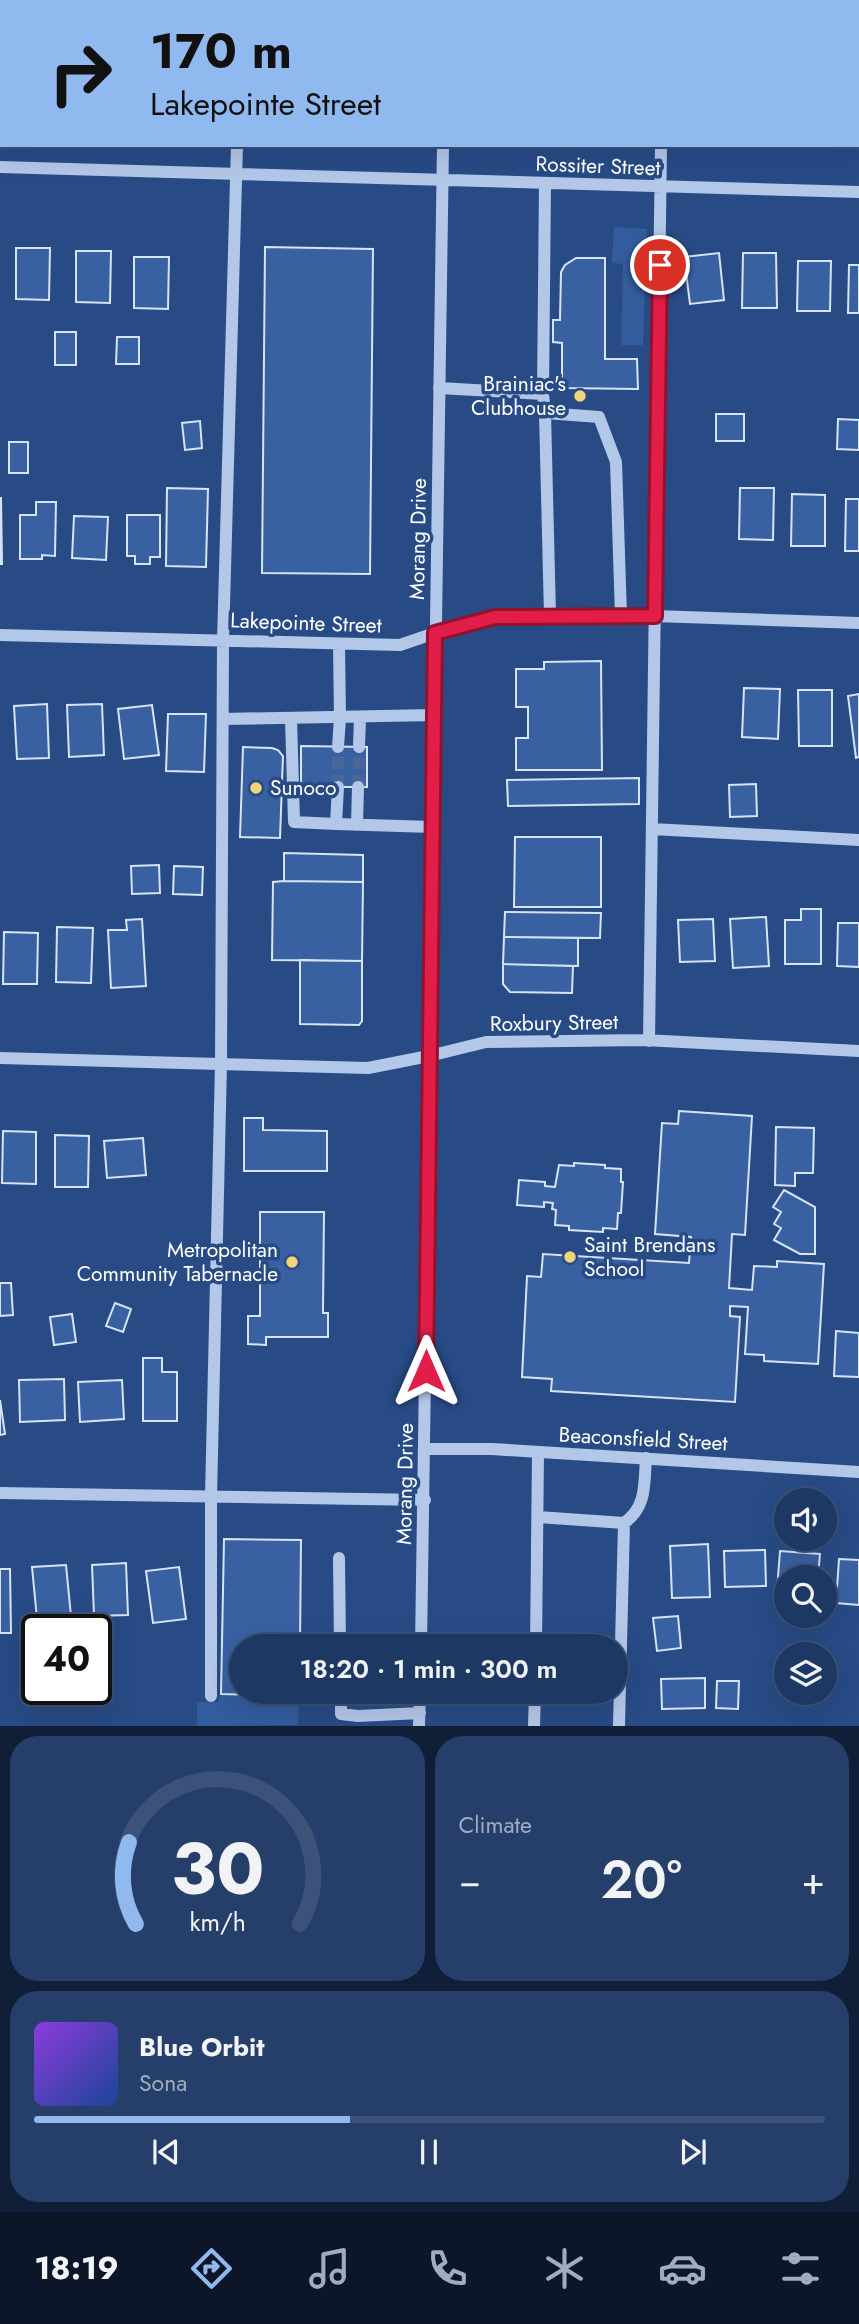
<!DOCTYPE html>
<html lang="en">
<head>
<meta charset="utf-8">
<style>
  body { margin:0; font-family:Jost,sans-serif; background:#263f6a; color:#f1f3f6; height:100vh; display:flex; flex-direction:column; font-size:26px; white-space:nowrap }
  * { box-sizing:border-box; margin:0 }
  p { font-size:23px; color:#a1acbf }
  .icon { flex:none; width:38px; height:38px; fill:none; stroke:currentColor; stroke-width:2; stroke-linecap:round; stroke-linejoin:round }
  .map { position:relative; height:1726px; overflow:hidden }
  .drawer { display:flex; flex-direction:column; gap:10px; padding:10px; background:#101f37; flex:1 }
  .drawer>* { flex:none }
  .hud { position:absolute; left:0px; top:0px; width:859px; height:147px; box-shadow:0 7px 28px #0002,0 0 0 2px #3c5278; background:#90b9f0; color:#111; overflow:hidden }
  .buttons { position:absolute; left:774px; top:1488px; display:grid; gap:14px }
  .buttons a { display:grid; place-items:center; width:63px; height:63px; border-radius:50%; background:#1e3864; box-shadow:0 7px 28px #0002,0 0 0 2px #3c5278; font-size:35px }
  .speed { position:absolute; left:21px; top:1614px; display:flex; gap:14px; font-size:35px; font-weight:700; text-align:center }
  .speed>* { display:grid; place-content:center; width:91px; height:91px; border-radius:50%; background:#1e3864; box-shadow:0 7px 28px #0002,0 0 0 2px #3c5278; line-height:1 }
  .speed .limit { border:4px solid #111; border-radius:10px; background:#fff; color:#111 }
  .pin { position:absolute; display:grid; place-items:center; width:60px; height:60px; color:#fff; margin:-30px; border:4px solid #fff; border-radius:50%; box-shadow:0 2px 7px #0007 }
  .me { position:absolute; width:77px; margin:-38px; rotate:0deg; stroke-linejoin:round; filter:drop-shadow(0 0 5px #0008) }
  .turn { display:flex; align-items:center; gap:24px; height:147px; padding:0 35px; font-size:32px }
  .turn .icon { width:91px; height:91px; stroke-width:2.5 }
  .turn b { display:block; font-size:49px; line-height:60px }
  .big { font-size:52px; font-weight:600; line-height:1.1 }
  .drawer .card { flex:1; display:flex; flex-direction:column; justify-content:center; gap:10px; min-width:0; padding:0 24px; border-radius:28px; background:#263f6a }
  .drawer .dial { align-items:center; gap:0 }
  .dial svg { height:182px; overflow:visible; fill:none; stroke:#3c5278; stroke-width:7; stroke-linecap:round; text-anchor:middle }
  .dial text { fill:#f1f3f6; stroke:none }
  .song { display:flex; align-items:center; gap:21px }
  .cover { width:84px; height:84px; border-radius:10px; background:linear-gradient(135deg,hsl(270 70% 55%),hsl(220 70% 35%)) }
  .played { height:7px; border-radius:4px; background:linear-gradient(90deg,#90b9f0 40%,#3c5278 40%) }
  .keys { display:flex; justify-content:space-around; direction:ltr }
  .heat { display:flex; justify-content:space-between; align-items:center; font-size:38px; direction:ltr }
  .drawer .tiles { flex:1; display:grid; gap:10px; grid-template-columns:1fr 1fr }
  .card:last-child { grid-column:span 2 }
  .trip { position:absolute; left:229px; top:1634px; width:399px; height:70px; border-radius:35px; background:#1e3864; box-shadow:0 7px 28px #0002,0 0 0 2px #3c5278; font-weight:600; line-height:70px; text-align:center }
  .menu { display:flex; height:112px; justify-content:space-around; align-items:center; background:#0c1628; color:#a1acbf }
  .menu .icon { width:49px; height:49px }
  .menu .on { color:#90b9f0 }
  .menu b { font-size:32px; color:#f1f3f6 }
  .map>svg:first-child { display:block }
</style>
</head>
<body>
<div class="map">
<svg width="859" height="1726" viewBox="0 0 859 1726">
  <rect width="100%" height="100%" fill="#284b86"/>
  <path fill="#335c9d" d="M614,227L647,229L643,345H621L623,264L612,263Z
    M221,1694L299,1696L298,1725L197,1726V1702H218Z"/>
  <path fill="#3961a2" stroke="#d7e3f6" stroke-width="2" d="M260,0H378V2H260Z
    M544,0H622V2H544Z
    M0,56H2V90H0Z
    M858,67H859V121H858Z
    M265,247L373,249L370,574L262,573Z
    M16,248H50L49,300L16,299Z
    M76,251H111L110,303L76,302Z
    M719,253L724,300L690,304L684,257Z
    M743,253H776L777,308H742Z
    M134,257H169L168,309L134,308Z
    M576,258H605V359H637L638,389L562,388V343L553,342V320H560L561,272L565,265Z
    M798,261H831L830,311H797Z
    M849,265H859V313H848Z
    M55,332H76V365H55Z
    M117,337H139V364H116Z
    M716,414H744V441H716Z
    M838,419L859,420V450L837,449Z
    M200,421L202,448L185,450L182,423Z
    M9,442H28V473H9Z
    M167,488L208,489L206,567L166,566Z
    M740,488H774L773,540L739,539Z
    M792,494L825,495V546H791Z
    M1,498L2,564H0V498Z
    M846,499H859V551H845Z
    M36,502H56L55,556L42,555V559H20V515H36Z
    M127,515H160V557H150V564H135V556H127Z
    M74,516L108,517L106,560L72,558Z
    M601,661L602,770H516V738H528V707H516V669H544V662Z
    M744,688L780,689L778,739L742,737Z
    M798,690H832V746H799Z
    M859,694V757L856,758L848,696Z
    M47,704L49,758L17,759L14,706Z
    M102,704L104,755L69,757L67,705Z
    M152,705L159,755L124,759L118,709Z
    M168,714H206L204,772L166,771Z
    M301,746L367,747V787H301Z
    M243,747L272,748L278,750L283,756L280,838L240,837Z
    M639,778V804L508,806L507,780Z
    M756,784L757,816L730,817L729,785Z
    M515,837H601V907H514Z
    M284,853L363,855V882L284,881Z
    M159,865L160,893L132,894L131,866Z
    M174,866L203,867L202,895L173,894Z
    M284,881L363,882L362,961L272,960L273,882Z
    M801,909H821V964H785V920H801Z
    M505,912L601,913L600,938L504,937Z
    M766,917L769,966L733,968L730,919Z
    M142,919L146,986L111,988L108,930H127L126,920Z
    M713,919L715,961L680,962L678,920Z
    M838,923H859V967L837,966Z
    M57,927L93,928L91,983L56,982Z
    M4,932L38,933L37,984H3Z
    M504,937L578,938V966L503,964Z
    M300,960L362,961V1021L359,1025L300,1024Z
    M503,964L573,966L572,993L510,992L503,984Z
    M679,1111L752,1116L745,1235L732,1234L729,1288L752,1290L754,1266L777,1267V1261L824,1264L818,1364L764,1361V1355L745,1354L748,1307L730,1306V1316L740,1317L735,1402L551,1391L552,1379L522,1377L527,1276L541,1277L543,1254L689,1263L691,1237L655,1234L662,1123L678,1124Z
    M244,1118H263V1130L327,1131V1171H244Z
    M776,1127L814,1128L813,1173H795V1186L775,1185Z
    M3,1131L36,1132V1184L2,1183Z
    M55,1135L89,1136L88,1187H55Z
    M143,1138L146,1175L107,1178L104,1141Z
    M574,1163L605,1165V1168L621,1169V1182H623L621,1213H618L617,1229L603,1228V1232L569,1230V1226L555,1225L556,1210L552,1209L553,1203L544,1202V1207L517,1205L519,1180L545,1182V1186L555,1187L559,1165L574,1166Z
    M784,1190L815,1207V1254H800L774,1240L781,1228L774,1224L781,1212L773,1207Z
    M260,1212H324L323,1313H328V1337H266V1345L248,1344V1316H260Z
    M0,1283H11L13,1315L0,1316Z
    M115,1303L131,1309L123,1332L106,1326Z
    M72,1314L76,1342L54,1345L50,1317Z
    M836,1331L859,1333V1377L834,1376Z
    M143,1358H162V1372H177V1421H143Z
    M64,1379L65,1420L20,1422L19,1380Z
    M122,1380L124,1419L80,1422L78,1382Z
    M0,1400L5,1434L0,1435Z
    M224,1539L301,1540L300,1647H242V1692H299V1696L221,1694Z
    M708,1544L710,1597L672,1598L670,1546Z
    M765,1550L766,1586L725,1587L724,1551Z
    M780,1551L820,1554L818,1577H786V1590H777Z
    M839,1559L859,1560V1605L836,1603Z
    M126,1563L128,1615L94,1616L92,1565Z
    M66,1565L71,1616L37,1619L32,1567Z
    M179,1567L186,1619L153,1623L146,1571Z
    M0,1569H10L11,1633H0Z
    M678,1616L681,1648L657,1651L653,1618Z
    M705,1678V1708L662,1709L661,1679Z
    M717,1681H739L738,1709L716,1708Z"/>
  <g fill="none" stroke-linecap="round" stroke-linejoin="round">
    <path stroke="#486698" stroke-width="12" stroke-dasharray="12 6" stroke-linecap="butt" d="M338,787V747
      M358,787L359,747"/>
    <path stroke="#b3c7e8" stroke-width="12" d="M242,2V0
      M445,2V0
      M662,2V0
      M0,167L859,192
      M545,183L543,394L545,413L599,417L616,462L621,616
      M439,388L543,394
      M545,413L550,616
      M0,635L400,645L435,633L495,617L655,616L859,623
      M291,718L294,822L336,824
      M223,719L434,715
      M338,747L340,718L339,644
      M359,747L360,718
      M338,787L336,824L432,827
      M357,825L358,787
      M652,829L859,840
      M649,1041L661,145
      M0,1058L368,1068L429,1056L486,1042L644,1040L859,1051
      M425,1449H492L859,1472
      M0,1493L425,1500
      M538,1517L624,1523C647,1507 644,1484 646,1458
      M339,1558L340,1647
      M421,1647L443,145
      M536,1647L538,1452
      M341,1692V1714L358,1716L420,1713
      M211,1696V1497L221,1064L223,641L237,145
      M419,1726L420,1692
      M534,1726L535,1692
      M619,1726L624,1523"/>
  </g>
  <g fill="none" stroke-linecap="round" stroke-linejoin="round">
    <defs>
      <path id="route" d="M426,1371L435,633L495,617L655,616L660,265"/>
    </defs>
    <use href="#route" stroke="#92132f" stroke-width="18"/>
    <use href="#route" stroke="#e11d48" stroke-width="12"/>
  </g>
  <g fill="#f0d579" stroke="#284b86" stroke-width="2.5">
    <circle cx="580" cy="396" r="7"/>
    <circle cx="256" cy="788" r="7"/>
    <circle cx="570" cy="1257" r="7"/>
    <circle cx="292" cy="1262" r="7"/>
  </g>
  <g text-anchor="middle" stroke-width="7" stroke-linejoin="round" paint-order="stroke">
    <g font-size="21" fill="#fff" stroke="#284b86">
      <text transform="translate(598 166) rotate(2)" y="7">Rossiter Street</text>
      <text transform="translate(418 539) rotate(-89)" y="7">Morang Drive</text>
      <text transform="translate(306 623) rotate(2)" y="7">Lakepointe Street</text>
      <text transform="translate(554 1023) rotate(-1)" y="7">Roxbury Street</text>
      <text transform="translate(643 1439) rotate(3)" y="7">Beaconsfield Street</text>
      <text transform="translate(405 1484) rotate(-89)" y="7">Morang Drive</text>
    </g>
    <g font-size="21" fill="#fff" stroke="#284b86" text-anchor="end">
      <text x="566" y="391">Brainiac's<tspan x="566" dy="24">Clubhouse</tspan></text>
      <text x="270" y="795" text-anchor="start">Sunoco</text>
      <text x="584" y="1252" text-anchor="start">Saint Brendans<tspan x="584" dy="24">School</tspan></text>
      <text x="278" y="1257">Metropolitan<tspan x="278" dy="24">Community Tabernacle</tspan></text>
    </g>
  </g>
</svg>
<div class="buttons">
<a><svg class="icon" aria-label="sound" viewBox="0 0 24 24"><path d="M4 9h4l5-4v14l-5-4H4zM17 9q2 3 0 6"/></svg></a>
<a><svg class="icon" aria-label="search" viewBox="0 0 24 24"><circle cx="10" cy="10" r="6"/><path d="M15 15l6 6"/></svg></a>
<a><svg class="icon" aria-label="layers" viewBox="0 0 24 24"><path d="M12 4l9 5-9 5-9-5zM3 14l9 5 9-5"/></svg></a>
</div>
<div class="speed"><div class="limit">40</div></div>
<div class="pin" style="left:660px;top:265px;background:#d93025"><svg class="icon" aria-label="arrive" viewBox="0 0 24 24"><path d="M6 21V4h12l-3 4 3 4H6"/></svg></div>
<svg class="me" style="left:426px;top:1371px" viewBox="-20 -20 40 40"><path d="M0-17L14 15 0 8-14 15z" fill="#e11d48" stroke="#fff" stroke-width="4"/></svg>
<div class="trip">18:20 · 1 min · 300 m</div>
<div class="hud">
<div class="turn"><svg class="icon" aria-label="right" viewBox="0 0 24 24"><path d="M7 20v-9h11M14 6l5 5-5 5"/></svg><div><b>170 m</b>Lakepointe Street</div></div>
</div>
</div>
<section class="drawer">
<div class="tiles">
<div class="card dial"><svg viewBox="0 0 100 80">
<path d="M14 69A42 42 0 1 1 86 69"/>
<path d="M14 69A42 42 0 0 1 11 33" stroke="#90b9f0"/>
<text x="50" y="56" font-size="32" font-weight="700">30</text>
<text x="50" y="72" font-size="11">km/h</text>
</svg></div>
<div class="card"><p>Climate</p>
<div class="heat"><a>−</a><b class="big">20°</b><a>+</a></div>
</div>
<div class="card">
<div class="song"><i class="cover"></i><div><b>Blue Orbit</b><p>Sona</p></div></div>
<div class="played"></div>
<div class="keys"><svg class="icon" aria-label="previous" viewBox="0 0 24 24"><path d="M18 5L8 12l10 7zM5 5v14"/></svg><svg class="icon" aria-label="pause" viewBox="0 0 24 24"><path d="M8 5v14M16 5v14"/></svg><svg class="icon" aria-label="next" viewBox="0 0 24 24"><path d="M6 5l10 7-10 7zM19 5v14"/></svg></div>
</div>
</div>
</section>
<nav class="menu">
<b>18:19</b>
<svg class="icon on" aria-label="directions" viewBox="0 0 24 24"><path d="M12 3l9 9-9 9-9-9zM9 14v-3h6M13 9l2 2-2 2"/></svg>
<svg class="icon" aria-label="music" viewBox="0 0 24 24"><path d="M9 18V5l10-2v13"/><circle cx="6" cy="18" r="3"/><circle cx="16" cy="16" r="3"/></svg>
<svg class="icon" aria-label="phone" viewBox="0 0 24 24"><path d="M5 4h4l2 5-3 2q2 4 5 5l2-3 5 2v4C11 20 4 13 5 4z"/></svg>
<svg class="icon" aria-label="climate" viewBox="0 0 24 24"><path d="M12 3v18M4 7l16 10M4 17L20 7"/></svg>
<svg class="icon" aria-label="car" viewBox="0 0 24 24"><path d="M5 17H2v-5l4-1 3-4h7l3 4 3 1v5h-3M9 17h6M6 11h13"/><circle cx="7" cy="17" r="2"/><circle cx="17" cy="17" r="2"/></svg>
<svg class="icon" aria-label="filters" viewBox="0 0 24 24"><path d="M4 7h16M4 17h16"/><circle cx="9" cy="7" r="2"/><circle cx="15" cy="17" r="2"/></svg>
</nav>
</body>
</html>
